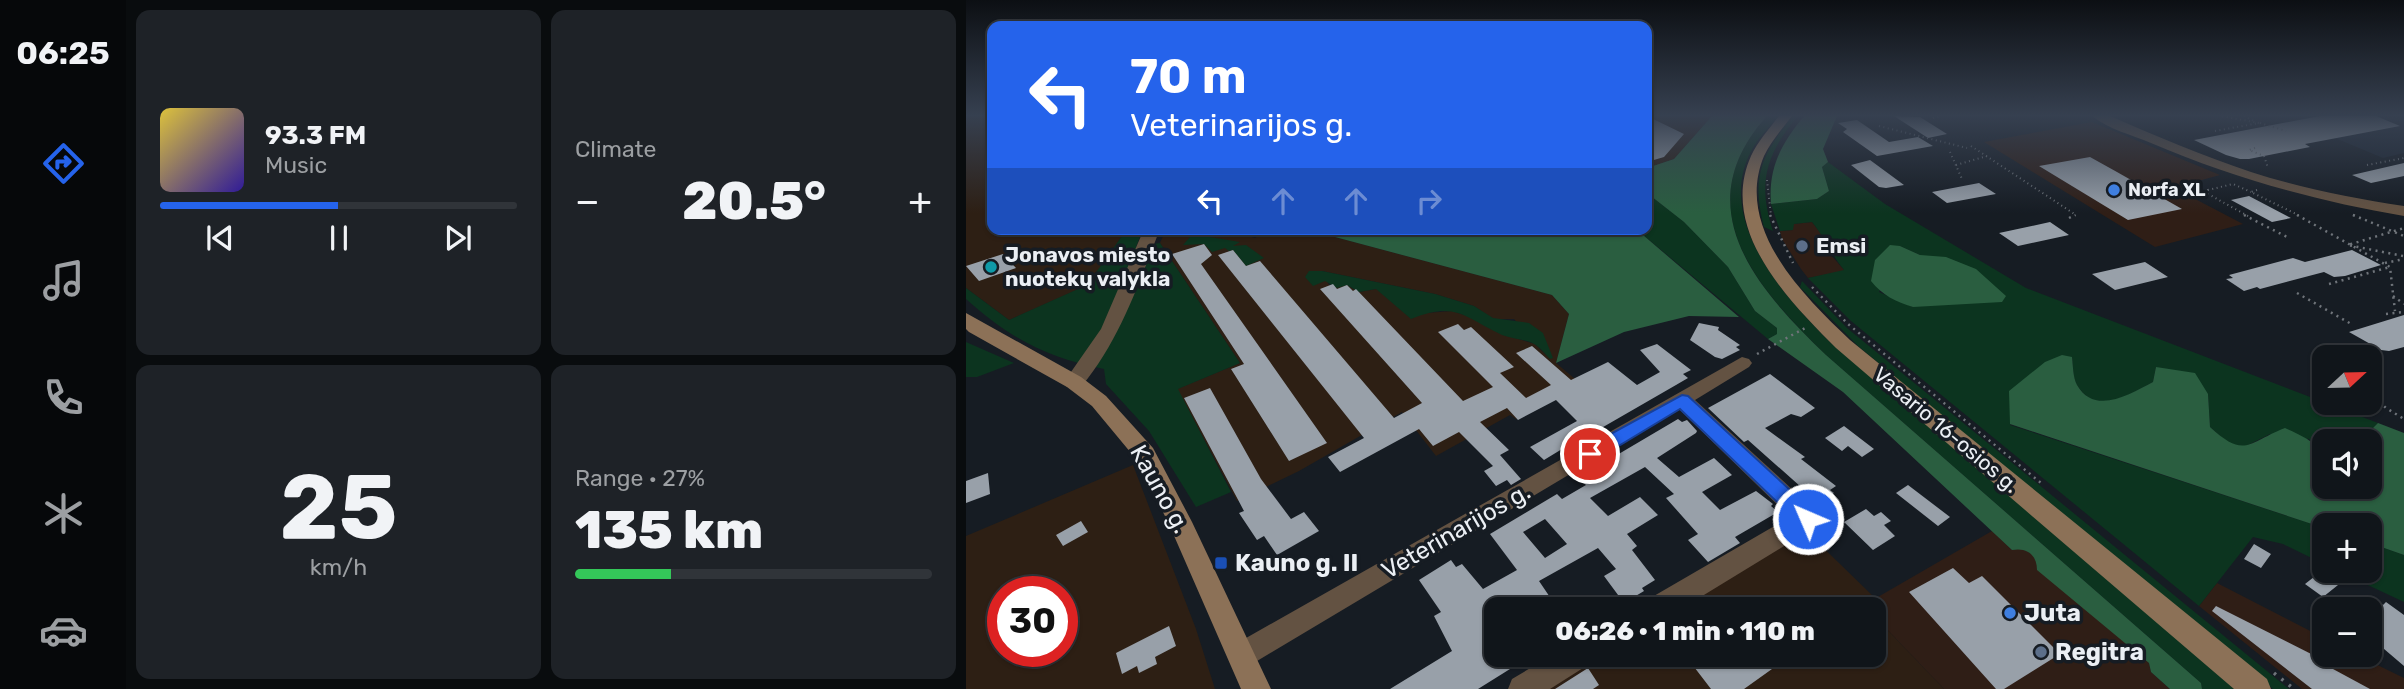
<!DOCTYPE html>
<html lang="en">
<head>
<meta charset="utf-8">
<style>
  body { margin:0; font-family:Rubik,sans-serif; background:#1e2227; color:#f1f3f6; height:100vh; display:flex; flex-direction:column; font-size:26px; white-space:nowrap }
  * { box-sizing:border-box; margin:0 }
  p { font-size:23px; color:#9c9fa2 }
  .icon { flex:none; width:38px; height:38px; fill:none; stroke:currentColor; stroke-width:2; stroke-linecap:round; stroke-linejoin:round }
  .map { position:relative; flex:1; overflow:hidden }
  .sheet { display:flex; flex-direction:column; gap:10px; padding:10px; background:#090c0e; width:840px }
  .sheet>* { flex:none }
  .top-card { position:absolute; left:21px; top:21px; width:665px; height:214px; border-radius:14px; box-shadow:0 2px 5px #0004,0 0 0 2px #303439; background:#2563eb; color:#fff; overflow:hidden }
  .needle { width:46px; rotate:68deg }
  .buttons { position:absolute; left:1346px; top:345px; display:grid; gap:14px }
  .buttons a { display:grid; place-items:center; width:70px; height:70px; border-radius:14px; background:#10151a; box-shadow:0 2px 5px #0004,0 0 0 2px #303439; font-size:35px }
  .speed { position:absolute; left:21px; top:576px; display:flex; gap:14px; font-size:35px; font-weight:700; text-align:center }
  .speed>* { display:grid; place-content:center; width:91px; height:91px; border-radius:50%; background:#10151a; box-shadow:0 2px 5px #0004,0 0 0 2px #303439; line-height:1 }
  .speed .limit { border:10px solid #d22; background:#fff; color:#111 }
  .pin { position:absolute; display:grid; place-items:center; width:60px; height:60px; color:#fff; margin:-30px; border:4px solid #fff; border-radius:50%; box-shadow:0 2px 7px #0007 }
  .me { position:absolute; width:77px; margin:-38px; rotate:315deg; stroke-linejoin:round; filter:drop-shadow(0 0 5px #0008) }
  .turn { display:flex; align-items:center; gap:24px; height:147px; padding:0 28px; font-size:32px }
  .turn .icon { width:91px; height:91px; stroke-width:2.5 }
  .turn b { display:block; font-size:49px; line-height:60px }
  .lanes { display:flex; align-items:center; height:66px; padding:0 28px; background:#0003; justify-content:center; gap:35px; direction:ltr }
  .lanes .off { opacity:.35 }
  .big { font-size:52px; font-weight:800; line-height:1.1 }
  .sheet .card { flex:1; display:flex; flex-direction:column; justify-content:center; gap:10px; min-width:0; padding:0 24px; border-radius:14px; background:#1e2227 }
  .sheet .dial { align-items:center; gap:0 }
  .dial b { font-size:91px; line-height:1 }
  .song { display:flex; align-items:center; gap:21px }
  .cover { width:84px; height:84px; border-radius:10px; background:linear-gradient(135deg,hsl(50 70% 55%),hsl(250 70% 35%)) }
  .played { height:7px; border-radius:4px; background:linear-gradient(90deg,#2563eb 50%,#303439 50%) }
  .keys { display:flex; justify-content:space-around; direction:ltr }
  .heat { display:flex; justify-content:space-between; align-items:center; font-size:38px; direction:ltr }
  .charge { height:10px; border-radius:5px; background:linear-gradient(90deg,#34c759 27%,#303439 0) }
  .sheet .tiles { flex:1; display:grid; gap:10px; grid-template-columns:repeat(2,1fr) }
  .trip { position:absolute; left:518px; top:597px; width:402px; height:70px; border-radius:14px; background:#10151a; box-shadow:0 2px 5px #0004,0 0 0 2px #303439; font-weight:800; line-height:70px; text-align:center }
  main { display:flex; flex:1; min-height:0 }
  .tab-bar { display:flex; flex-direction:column; width:126px; justify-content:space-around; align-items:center; background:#06080a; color:#9c9fa2 }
  .tab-bar .icon { width:49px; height:49px }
  .tab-bar .active { color:#2563eb }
  .tab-bar b { font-size:32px; color:#f1f3f6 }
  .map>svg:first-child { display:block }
</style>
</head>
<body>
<main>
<nav class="tab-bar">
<b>06:25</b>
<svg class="icon active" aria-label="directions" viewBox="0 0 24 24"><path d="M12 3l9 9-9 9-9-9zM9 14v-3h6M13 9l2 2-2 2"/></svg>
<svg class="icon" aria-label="music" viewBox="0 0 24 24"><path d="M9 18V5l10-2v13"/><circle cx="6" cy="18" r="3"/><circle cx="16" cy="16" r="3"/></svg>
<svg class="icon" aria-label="phone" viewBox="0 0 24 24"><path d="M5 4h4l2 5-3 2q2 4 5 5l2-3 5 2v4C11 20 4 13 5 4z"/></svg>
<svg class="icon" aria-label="climate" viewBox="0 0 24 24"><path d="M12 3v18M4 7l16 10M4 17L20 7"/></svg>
<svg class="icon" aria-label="car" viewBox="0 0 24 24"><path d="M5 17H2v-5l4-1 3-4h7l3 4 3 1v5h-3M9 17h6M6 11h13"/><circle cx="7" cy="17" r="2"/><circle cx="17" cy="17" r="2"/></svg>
</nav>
<section class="sheet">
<div class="tiles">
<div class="card">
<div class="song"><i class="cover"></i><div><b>93.3 FM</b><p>Music</p></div></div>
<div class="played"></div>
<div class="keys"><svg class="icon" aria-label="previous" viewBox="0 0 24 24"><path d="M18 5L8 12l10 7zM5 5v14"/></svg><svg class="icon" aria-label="pause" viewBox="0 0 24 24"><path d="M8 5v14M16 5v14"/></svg><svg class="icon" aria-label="next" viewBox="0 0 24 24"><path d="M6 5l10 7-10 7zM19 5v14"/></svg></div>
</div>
<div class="card"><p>Climate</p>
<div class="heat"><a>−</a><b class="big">20.5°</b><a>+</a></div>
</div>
<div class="card dial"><b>25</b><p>km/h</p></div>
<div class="card"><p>Range · 27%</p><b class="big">135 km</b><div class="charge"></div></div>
</div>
</section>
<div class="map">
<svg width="1438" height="689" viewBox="0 0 1438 689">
  <rect width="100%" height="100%" fill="#161c23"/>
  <path fill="#2f1e16" d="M1126,122L1254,175L1221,184L1212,190L1277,224L1189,247L1018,142Z
    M846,222L863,244L864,254L879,271L842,278L835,269L816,239L814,231L827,230V224Z
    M1026,531L1046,550L1055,548L1066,554L1071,562L1183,663L1185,672L1204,689H978L908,616V609H902L898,605Z
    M1251,583L1358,638V654L1391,655L1438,678V689H1336L1233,606Z"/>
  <path fill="#2d1f14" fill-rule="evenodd" d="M0,116H26V229H161L122,285L43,320L0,288Z
    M681,116H746L708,159L681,168Z
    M237,229H276L274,232L276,234L289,238L300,229H339L586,295L603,314L590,363L615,384L550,419L544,415L470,456L436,412L333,471L271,501L211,389L274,363L194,243L197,236ZM356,271L469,294L508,306L527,319H548L584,359L569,344L533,333L505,317L486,311L460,313L410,289L393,292L381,285H363Z
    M167,465L230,629L249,689H0V536ZM37,592H96V651H37Z
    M837,528L910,599L899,605L902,609H704Z
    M908,616L978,689H571L628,655L908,654Z"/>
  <path fill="#1c2531" d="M1347,116H1438V153L1417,158L1369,138L1377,136Z"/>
  <path fill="#0c341f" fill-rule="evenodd" d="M801,116H812C804,126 795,135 788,146C745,217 818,297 865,343L1272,689H1236L1235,683L860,355C790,287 719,207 801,116Z
    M827,116H832C800,154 791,183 807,231L798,227C785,177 795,155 827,116Z
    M862,162L919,204L1060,288L1412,423L1394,441H1358V456L1343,439L1304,434L1278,447L1263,444L1244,427L1242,394L1190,367L1187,382C1164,394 1130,417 1111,385C1107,379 1107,366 1106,357L1044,425L1358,528V564L1317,544L1287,537L1233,606L885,321L842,278L878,270C865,254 859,238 846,222L828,224L827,230L814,231L805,204L851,199L863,191L856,167ZM934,246L954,255L947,307L913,292Z
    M681,193L718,222L762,267L789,311L811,328V334L802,339L670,229H681Z
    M161,229H177L170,247L194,243L274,363L212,389L265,492L230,507L183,431L140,384L138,369C82,358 43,338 0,299V288L43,320L121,285Z
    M224,237H244L274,242L267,246L280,245L298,258L280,266L267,250L263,251L259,248L246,252L238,244L217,245Z
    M343,271H356L469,294L508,306L527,318L563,323L577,333L587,358L584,359C579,354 574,347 568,344C559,339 546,339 536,335C497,317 491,301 445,319L410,289L393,292L381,285L371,288L359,281L347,286L339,277Z
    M836,281L881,328L1323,689H1307L892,346L834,287Z
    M0,342L48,363L11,377H0Z
    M1404,543L1438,555V602L1372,571L1404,570Z"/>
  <path fill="#2a5e40" d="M746,116H801C719,207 790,288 860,355L1235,683L1236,689H1204L1185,672L1183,663L1071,570C1071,555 1061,547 1046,550L877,392L802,339L811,334V328L789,311L762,267L718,222L681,193V168L708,159Z
    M838,116H871L857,149L862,162L856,167L863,191L851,199L805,204C802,168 815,144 838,116Z
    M339,229H670L773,317L723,316L658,332L590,363L603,314L586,295Z
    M924,245L934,246L954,255L980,257L1010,269L1040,296L1036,302L947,307C930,302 916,295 905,281L909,260Z
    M1096,355L1106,357C1107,365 1107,378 1111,385C1129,416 1164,394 1187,382L1190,367L1229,373L1242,394L1244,427C1279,459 1281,443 1319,428C1355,444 1358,448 1358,486H1404V441H1394L1412,423L1438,433V555L1404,543V525H1358V528L1044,424L1043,391L1079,362Z"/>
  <path fill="#98a0a9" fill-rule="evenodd" d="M681,116L718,134L698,157L681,162Z
    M928,116L954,117L981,134L962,138Z
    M1354,116H1410L1434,126L1339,144L1344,147L1283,159H1274L1260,155L1228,140Z
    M891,120L923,142L952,137L967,146L911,156L877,132L881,129L872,123Z
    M1124,157L1151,172L1216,209L1162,220L1073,166Z
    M904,160L938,185L920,188L913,187L885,165Z
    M1438,163V176L1405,183L1386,175Z
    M1013,183L1030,194L981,203L966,192Z
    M1283,196L1325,218L1306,222L1265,200Z
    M1084,222L1103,235L1052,246L1033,233Z
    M238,244L246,255L235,264L361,443L323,461L265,369L278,364L206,254Z
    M267,250L280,266L294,261L428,418L456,403L354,289L367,284L371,289L381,285L387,291L390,289L497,401L527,387L472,332L492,324L498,330L505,327L548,367L534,373L560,398L585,385L550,353L566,346L605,380L642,362L671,385L694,372L674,350L691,344L725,370L717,374L722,378L710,385L625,434L620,429L597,442L601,446L578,460L564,447L611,421L590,400L552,420L541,408L514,422L543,450L534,455L555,479L545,485L541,480L530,486L518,471L527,466L493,432L467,446L453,429L374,472L362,457L398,438L252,255Z
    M1386,250L1415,265L1379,276L1368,277L1358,272L1294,289L1291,287L1278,291L1260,279L1267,278L1263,275L1327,258L1339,262Z
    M37,254L50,268L13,281L0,266Z
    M1179,262L1202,277L1149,290L1126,274Z
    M1438,315V347L1423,351L1415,350L1383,332Z
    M733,323L753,327L752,330L774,345L770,347L774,350L756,359L749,357L724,340Z
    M804,374L849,408L835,417L825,414L799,428L839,457L835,459L870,486L864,490L868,493L849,506L837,496L842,493L835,487L782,440L778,442L742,408Z
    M244,388L295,479L325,519L338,512L353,531L311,555L298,536L291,540L273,513L278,511L218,398Z
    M712,419L716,422L721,420L731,431L730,433L691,458L713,477L748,458L766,475L736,492L754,510L790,491L807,504L805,506L812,512L769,537L774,543L742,562L722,540L732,534L700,498L708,494L679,467L624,498L642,516L674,497L692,515L661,534L671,546L666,550L689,580L676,588L678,591L663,600L660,596L655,599L638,576L650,569L632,548L573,581L592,609H530V654H535L544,669L512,689H424L486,651L468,616L475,612L453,580L485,560L490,567L496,564L517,589L551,570L524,534L591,494L596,499L620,485L612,478ZM579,519L601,544L579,558L557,532Z
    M878,426L908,449L896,457L882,446L876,451L859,438Z
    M22,473L24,494L0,503V481Z
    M942,485L984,517L972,526L930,493Z
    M900,509L908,516L915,512L925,521L918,525L929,536L907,550L878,522Z
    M115,521L122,532L97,546L90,535Z
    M1288,544L1305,554L1295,568L1278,559Z
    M987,568L1003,583L1016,576L1094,654L1038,689H1030L943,592Z
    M1353,573L1372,585L1357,597L1339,584Z
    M1404,596L1417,605L1420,602L1438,615V666L1404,637Z
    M1250,606L1369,666L1367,669L1404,689H1346L1246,611Z
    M203,626L210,646L189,657L191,664L173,673L171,666L156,674L150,653Z
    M729,654H794L806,669L778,689H745L722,659Z
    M622,668L633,685L627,689H589Z"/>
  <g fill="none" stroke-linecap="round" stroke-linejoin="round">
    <path stroke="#6f747a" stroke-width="2" stroke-dasharray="1 3.5" stroke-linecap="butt" d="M1278,116L1288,121
      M967,118L976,116
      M1294,123L1320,131
      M913,126L1001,148
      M1249,131L1293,123L1255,116
      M1005,146L1110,215L1107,216
      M1289,148L1283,150L1298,156L1302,168
      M984,152L996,179
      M990,165L1021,156
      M1401,165L1438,158
      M801,180L805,216
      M1291,190L1285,192L1334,216
      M1387,215L1390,216
      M1282,216L1242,194V190L1267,184L1285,192"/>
    <path stroke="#6f747a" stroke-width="2.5" stroke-dasharray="2 4.5" stroke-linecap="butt" d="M804,215L827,263
      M1278,215L1321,237
      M1331,215L1424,267L1429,311
      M1387,215L1438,236
      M1103,218L1109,215
      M1437,256L1382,245L1438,228
      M1419,263L1438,259
      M1363,284L1424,267
      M846,287L882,324L1075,483
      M1331,293L1387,325
      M1427,296L1438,304
      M1420,314L1438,312
      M791,354L841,327
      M1404,393L1420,408L1438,419"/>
    <path stroke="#6f747a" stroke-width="3.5" stroke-dasharray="2.5 7" stroke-linecap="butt" d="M1308,673L1328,689"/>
    <path fill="#635242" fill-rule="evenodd" d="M1126,116H1144C1190,136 1237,156 1285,172C1335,188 1386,198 1438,206V216C1350,201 1267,178 1185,143C1166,135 1142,129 1126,116Z
      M178,229H194C172,285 154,340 115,387H101L98,382L135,329Z
      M776,357L783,359L786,363L783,367L729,400L851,512L854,519L851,526L715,609H677L681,600L824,517L713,409L286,664L276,668L266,664L262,655L266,646Z
      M588,654H629L625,663L584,689H542L546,679Z"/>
    <path fill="#8c7157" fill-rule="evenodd" d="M813,116H826C816,129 805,141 798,156C768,228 837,295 884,340L1301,679L1305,689H1268L870,348C823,301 752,230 785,156C792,141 803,129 813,116Z
      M0,313L115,377L140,396L187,448L226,522L305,689H275L202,522L170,459L126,406L101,387L3,332L0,329Z"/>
  </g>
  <linearGradient id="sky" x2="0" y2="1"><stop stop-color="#0c0f13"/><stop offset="0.54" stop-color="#364050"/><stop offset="1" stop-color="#364050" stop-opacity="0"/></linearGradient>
  <rect width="1438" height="213" fill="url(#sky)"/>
  <path fill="#2563eb" stroke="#184099" stroke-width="2" d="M716,395L722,396L849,513L852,519L849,525L842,527L835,525L714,409L631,459H617L615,454L617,449Z"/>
  <g fill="#3f7fe0" stroke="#161c23" stroke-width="2.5">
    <circle cx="1148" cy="190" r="7"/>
    <circle cx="1044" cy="613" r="7"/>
  </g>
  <g fill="#5c6f8a" stroke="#161c23" stroke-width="2.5">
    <circle cx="836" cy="246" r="7"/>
    <circle cx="1075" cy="652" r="7"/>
  </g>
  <circle fill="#0f9aa8" stroke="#161c23" stroke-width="2.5" cx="25" cy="267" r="7"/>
  <rect fill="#1a4fb4" stroke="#161c23" stroke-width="2.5" x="248" y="556" width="14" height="14" rx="3.5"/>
  <g text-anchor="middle" stroke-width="7" stroke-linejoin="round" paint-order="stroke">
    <g font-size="18" font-weight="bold" fill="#ebeff4" stroke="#161c23" text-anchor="start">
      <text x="1162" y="196">Norfa XL</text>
    </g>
    <g font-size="21" font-weight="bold" fill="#ebeff4" stroke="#161c23" text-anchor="start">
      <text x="850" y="253">Emsi</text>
      <text x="39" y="262">Jonavos miesto<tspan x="39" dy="24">nuotekų valykla</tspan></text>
    </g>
    <g font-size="21" fill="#ebeff4" stroke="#161c23">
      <text transform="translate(980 430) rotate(40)" y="7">Vasario 16-osios g.</text>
    </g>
    <g font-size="24" fill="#ebeff4" stroke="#161c23">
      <text transform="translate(194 489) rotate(61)" y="8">Kauno g.</text>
      <text transform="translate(490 531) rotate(-30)" y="8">Veterinarijos g.</text>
    </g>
    <g font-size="24" font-weight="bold" fill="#ebeff4" stroke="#161c23" text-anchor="start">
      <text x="269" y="571">Kauno g. II</text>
      <text x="1058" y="621">Juta</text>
      <text x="1089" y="660">Regitra</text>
    </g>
  </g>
</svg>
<div class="buttons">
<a><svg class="needle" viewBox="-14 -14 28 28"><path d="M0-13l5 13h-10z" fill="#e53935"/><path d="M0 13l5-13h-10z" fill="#9c9fa2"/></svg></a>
<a><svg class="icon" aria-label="sound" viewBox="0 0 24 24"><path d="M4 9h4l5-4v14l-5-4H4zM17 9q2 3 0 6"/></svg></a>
<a>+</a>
<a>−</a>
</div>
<div class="speed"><div class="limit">30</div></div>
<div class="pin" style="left:624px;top:454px;background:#d93025"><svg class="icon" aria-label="arrive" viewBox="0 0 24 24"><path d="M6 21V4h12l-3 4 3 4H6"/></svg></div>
<svg class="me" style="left:842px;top:519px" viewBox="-20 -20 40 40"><circle r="17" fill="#2563eb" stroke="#fff" stroke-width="3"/><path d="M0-11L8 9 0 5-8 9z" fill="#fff"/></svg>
<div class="trip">06:26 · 1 min · 110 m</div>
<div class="top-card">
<div class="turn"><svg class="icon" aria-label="left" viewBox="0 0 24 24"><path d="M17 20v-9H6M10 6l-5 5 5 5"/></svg><div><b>70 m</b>Veterinarijos g.</div></div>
<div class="lanes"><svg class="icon" aria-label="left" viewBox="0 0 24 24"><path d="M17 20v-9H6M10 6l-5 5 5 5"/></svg><svg class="icon off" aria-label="ahead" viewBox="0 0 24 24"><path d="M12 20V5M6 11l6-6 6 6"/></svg><svg class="icon off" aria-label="ahead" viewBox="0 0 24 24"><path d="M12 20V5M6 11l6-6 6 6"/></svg><svg class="icon off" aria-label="right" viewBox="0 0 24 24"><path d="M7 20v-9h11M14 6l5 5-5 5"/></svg></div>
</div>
</div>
</main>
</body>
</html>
